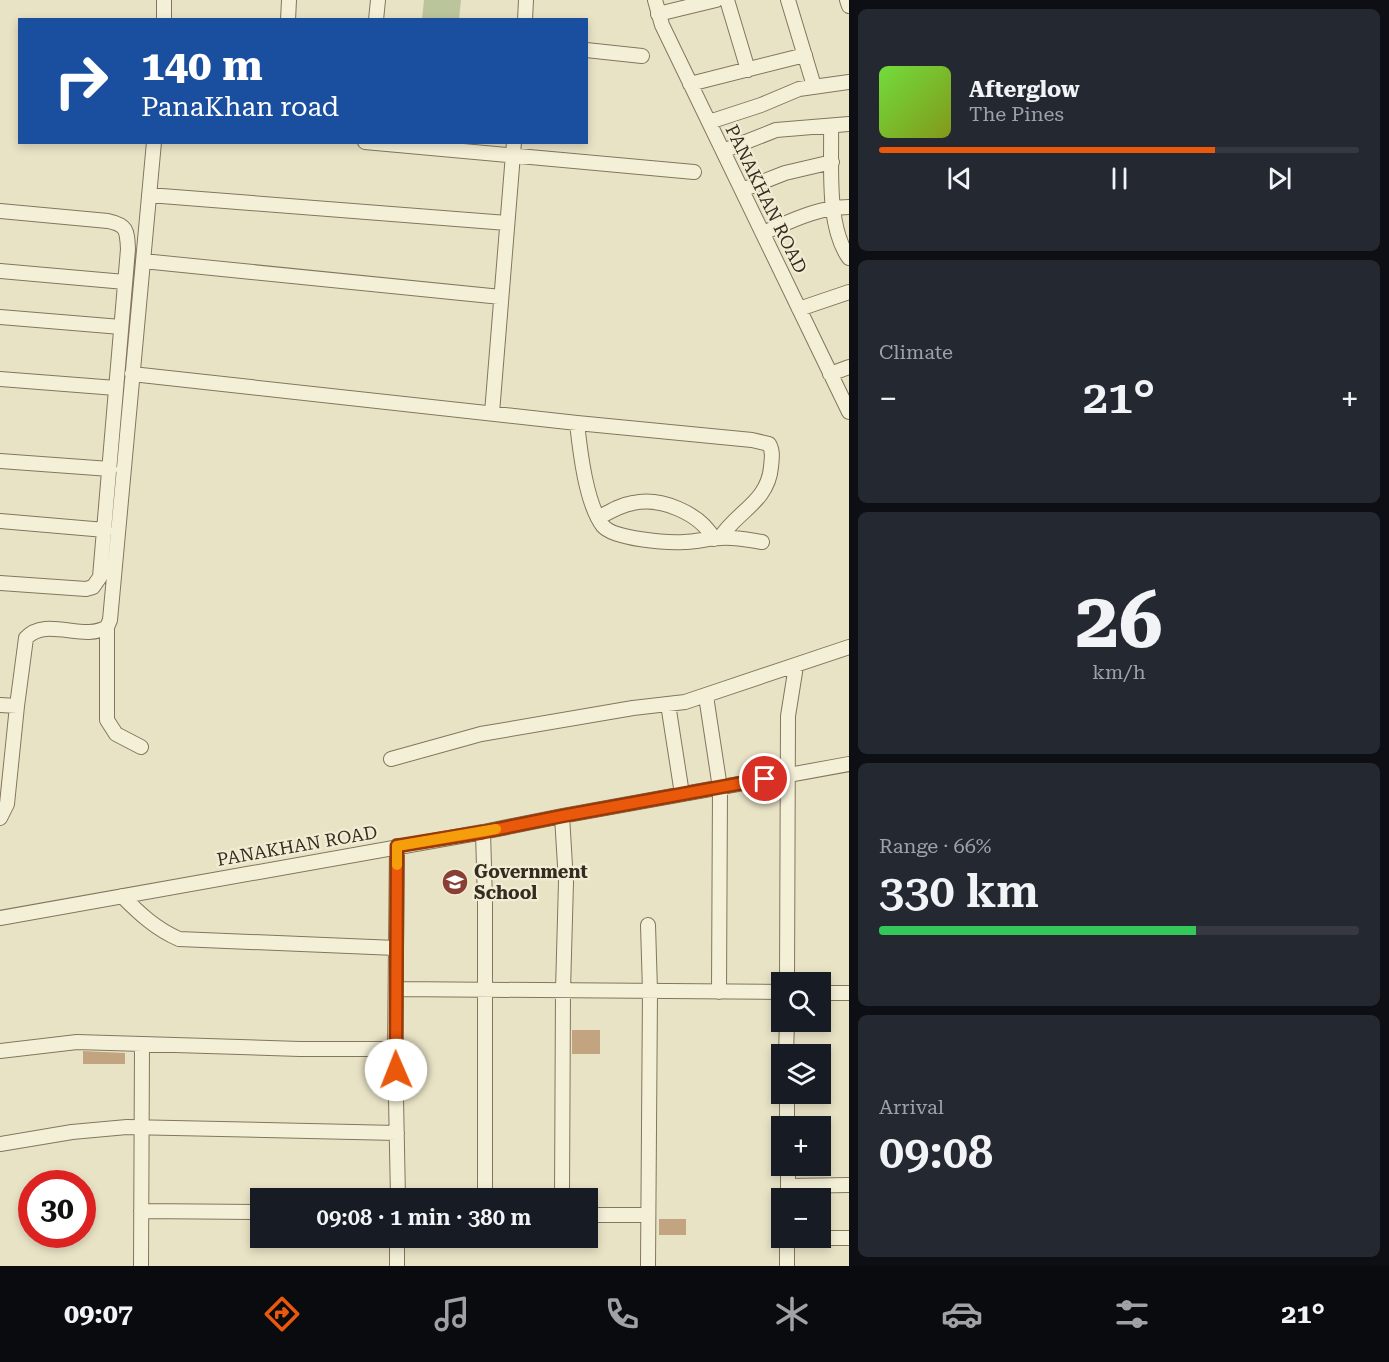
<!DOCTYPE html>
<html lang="en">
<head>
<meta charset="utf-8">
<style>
  body { margin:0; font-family:"Roboto Serif",serif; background:#242831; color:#f1f3f6; height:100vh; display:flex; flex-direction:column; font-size:22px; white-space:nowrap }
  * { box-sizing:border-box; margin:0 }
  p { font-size:20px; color:#9ea1a6 }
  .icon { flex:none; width:33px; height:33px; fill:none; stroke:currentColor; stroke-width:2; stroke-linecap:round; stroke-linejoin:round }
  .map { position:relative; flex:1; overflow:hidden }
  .details { display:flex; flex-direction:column; gap:9px; padding:9px; background:#0d0f14; width:540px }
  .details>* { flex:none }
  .guide { position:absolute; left:18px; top:18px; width:570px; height:126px; border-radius:0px; box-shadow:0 3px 9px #0003; background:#1a4fa0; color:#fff; overflow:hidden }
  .controls { position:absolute; left:771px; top:972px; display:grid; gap:12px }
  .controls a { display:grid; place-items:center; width:60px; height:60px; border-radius:0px; background:#171b24; box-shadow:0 3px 9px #0003; font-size:30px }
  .speed { position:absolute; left:18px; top:1170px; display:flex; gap:12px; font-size:30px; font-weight:700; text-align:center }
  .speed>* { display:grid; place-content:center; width:78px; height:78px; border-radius:50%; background:#171b24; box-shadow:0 3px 9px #0003; line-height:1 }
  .speed .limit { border:9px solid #d22; background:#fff; color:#111 }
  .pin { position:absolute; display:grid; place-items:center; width:51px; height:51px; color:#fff; margin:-26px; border:3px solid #fff; border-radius:50%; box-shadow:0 2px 6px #0007 }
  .me { position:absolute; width:66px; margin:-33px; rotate:359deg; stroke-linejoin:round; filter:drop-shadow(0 0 4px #0008) }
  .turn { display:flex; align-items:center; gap:21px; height:126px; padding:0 24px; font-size:27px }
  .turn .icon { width:78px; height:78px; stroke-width:2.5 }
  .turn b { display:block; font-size:42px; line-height:51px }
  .big { font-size:45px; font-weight:600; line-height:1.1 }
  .details .widget { flex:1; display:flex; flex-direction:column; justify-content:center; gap:9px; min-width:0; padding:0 21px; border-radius:9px; background:#242831 }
  .details .dial { align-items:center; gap:0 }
  .dial b { font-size:78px; line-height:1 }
  .song { display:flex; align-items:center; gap:18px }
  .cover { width:72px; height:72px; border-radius:9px; background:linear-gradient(135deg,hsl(100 70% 55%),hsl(70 70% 35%)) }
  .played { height:6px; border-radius:3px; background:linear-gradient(90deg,#ea580c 70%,#363941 70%) }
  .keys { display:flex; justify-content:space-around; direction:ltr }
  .heat { display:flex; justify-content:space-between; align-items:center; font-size:33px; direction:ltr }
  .charge { height:9px; border-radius:4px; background:linear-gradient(90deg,#34c759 66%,#363941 0) }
  .trip { position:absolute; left:250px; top:1188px; width:348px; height:60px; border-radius:0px; background:#171b24; box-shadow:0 3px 9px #0003; font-weight:600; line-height:60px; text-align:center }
  .menu { display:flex; height:96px; justify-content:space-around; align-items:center; background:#090b0e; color:#9ea1a6 }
  .menu .icon { width:42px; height:42px }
  .menu .selected { color:#ea580c }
  .menu b { font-size:27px; color:#f1f3f6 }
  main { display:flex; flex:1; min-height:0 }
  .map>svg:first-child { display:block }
</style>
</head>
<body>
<main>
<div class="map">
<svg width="849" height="1266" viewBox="0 0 849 1266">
  <rect width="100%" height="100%" fill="#e9e3c6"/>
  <path fill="#bbc59b" d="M424,0H461L459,19H422Z"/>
  <path fill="#c2a480" d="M572,1030H600V1054H572Z
    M83,1051L125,1053V1064H83Z
    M659,1219H686V1235H659Z"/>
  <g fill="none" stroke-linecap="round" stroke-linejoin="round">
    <defs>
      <path id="minor" d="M655,0L662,25L849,412
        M727,0L748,70
        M788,0L814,86
        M847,0L849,6
        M658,14L716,0
        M164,20V0
        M288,20L289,0
        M376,20L378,0
        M525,20L526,0
        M586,50L642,56
        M690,84L805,55
        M709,122L761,105L799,89L849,82
        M831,126C832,165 826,226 849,258
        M365,142L694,172
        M723,151L776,130L849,124
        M742,190L785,173L832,162
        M149,195L507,223
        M0,211L108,221C127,225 127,230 128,249L100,577L93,587L86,589L0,583
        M763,233C791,221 818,207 849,207
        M143,261L501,297
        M0,271L125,282
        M799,309L849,292
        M0,317L121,327
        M132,374L577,423L752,440L769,444C773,451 772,458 771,467C768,502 736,512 720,538
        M830,374L849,367
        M0,379L116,388
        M492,413L514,142
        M577,423C580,451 586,504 603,526C614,539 667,543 684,542C696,542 709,538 721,538C735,537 749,540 762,542
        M0,461L110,469
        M598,518C609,512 620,505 633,503C661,497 700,513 714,539
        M0,521L105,530
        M107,627V720L116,734L141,747
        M706,696L720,788L719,992
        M668,704L682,794
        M0,705L17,706
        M391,759L481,734L633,708L685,702L849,647
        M0,818L7,804L17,706L26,638C46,616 84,642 107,627L110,620L154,142
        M483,832L485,901V1198
        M397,846L395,1049L398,1198
        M122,896C140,914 156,929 179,939L396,948
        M0,918L483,832L562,816L849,764
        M648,925L650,991L648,1266
        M787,982L788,716L796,666
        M396,989L782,992
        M820,993H849
        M0,1051L77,1042L300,1049H395
        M786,1054L787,1022
        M787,1094V1126
        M0,1144L72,1132L127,1127L397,1133
        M788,1186L849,1185
        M562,1198L563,990L566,882L562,816
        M788,1198V1166
        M141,1211L261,1212
        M588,1215H648
        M813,1238H849
        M141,1266L142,1044
        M397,1266V1238
        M787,1266V1238"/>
    </defs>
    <use href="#minor" stroke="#82765e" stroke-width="16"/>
    <use href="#minor" stroke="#f4f0d8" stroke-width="14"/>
  </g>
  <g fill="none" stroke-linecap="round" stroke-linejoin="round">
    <defs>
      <path id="route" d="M396,1070L397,846L483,832L562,816L765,779"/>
    </defs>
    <use href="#route" stroke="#983908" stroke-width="15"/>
    <use href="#route" stroke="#ea580c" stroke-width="10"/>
    <path stroke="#f59e0b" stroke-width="10" d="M397,865V846L496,829"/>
  </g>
  <defs>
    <symbol id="school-disc" viewBox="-11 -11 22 22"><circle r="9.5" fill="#8a3f35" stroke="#f1edd4"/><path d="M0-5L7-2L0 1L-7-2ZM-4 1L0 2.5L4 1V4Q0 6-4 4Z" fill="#fff"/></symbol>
  </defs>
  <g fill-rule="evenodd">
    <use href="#school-disc" x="440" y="867" width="30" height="30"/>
  </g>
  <g text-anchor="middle" stroke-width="4.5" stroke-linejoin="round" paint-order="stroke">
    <g font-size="18" fill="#342c20" stroke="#f1edd4">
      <text transform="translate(766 199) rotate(64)" y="6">PANAKHAN ROAD</text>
      <text transform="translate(297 846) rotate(-10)" y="6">PANAKHAN ROAD</text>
    </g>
    <g font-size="18" font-weight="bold" fill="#342c20" stroke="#f1edd4" text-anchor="start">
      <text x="474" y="878">Government<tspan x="474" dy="21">School</tspan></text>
    </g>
  </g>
</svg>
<div class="controls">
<a><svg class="icon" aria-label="search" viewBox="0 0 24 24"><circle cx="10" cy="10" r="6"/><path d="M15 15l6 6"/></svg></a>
<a><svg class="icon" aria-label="layers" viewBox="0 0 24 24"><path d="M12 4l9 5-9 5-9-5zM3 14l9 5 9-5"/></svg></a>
<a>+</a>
<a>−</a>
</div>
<div class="speed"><div class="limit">30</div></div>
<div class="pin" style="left:765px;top:779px;background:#d93025"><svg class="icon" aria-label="arrive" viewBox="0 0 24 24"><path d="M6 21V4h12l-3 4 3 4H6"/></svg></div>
<svg class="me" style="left:396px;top:1070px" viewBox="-20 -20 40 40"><circle r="19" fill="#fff"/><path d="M0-13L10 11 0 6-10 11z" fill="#ea580c"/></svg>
<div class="trip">09:08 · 1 min · 380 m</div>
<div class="guide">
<div class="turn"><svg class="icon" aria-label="right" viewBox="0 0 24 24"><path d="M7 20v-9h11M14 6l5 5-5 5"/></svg><div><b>140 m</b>PanaKhan road</div></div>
</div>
</div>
<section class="details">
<div class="widget">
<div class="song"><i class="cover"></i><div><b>Afterglow</b><p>The Pines</p></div></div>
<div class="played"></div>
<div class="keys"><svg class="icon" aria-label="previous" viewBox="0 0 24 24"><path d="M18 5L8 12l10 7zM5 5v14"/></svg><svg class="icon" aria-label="pause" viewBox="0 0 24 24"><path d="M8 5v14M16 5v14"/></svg><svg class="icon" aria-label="next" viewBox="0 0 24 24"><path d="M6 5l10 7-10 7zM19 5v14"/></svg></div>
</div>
<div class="widget"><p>Climate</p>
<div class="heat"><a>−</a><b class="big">21°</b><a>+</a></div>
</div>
<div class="widget dial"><b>26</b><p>km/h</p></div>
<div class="widget"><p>Range · 66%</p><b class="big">330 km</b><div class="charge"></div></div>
<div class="widget"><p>Arrival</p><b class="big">09:08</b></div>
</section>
</main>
<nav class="menu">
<b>09:07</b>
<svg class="icon selected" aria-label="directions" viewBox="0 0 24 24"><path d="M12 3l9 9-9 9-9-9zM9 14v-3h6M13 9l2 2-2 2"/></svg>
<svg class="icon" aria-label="music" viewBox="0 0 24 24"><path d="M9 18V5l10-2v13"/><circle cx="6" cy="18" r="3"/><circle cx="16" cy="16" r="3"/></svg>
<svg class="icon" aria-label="phone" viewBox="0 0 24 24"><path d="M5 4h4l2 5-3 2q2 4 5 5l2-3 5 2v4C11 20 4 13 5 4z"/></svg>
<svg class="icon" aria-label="climate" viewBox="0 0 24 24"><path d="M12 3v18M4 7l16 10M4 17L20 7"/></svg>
<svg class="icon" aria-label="car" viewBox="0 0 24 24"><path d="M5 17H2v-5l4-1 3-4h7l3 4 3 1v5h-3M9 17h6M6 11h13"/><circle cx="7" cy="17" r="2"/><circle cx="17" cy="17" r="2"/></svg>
<svg class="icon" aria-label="filters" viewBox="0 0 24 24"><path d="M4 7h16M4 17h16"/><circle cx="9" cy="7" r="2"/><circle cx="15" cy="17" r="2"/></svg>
<b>21°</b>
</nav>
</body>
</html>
